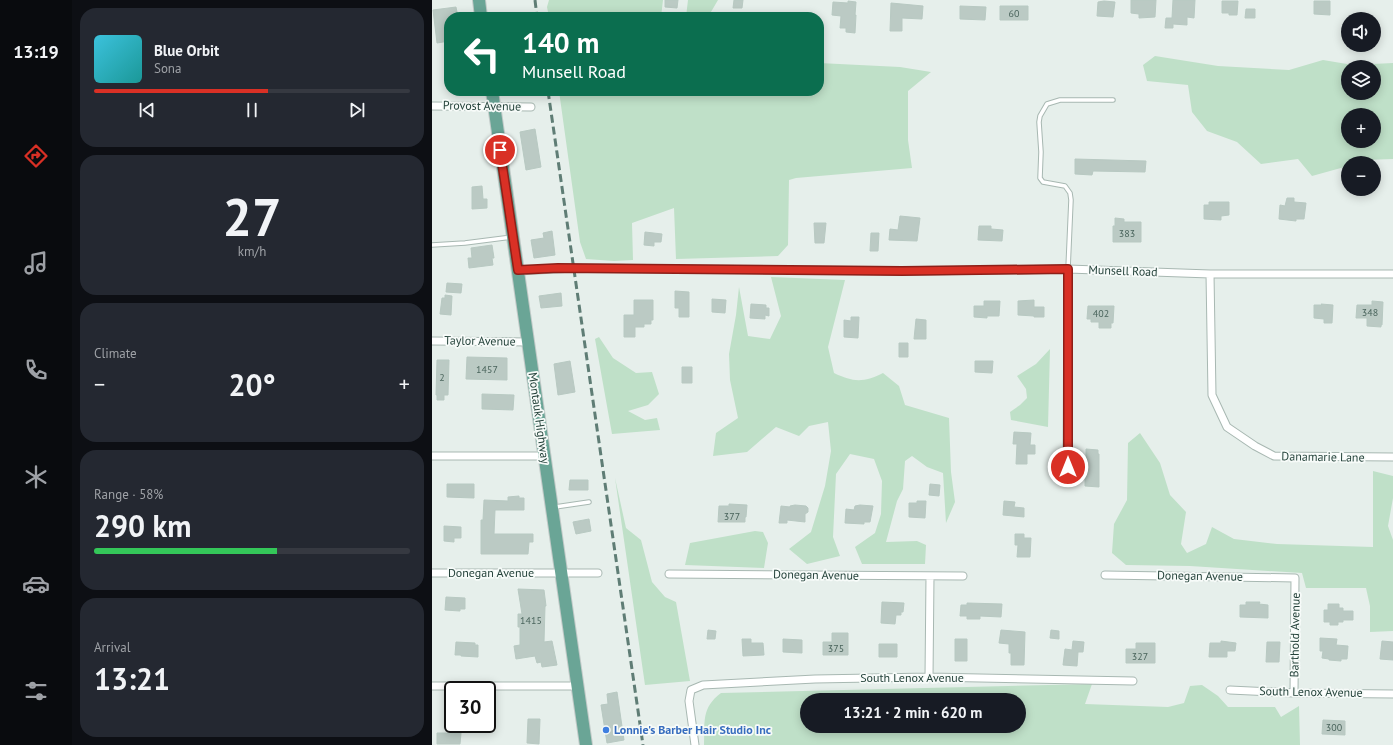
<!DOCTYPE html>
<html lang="en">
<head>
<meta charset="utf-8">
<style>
  body { margin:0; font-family:"PT Sans",sans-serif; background:#242831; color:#f1f3f6; height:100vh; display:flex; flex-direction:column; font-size:15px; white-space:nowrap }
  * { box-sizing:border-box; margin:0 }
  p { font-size:13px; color:#9ea1a6 }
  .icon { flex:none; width:22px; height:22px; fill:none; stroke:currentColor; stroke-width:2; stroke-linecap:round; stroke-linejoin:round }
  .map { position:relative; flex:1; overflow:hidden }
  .details { display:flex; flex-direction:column; gap:8px; padding:8px; background:#0d0f14; width:360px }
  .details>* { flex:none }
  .hud { position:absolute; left:12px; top:12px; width:380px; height:84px; border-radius:16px; box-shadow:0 2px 10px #0003; background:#0b6e4f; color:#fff; overflow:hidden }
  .fabs { position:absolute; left:909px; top:12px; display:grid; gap:8px }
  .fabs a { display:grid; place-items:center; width:40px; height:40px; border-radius:50%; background:#171b24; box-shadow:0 2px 10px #0003; font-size:20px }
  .speed { position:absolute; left:12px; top:681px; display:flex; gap:8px; font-size:20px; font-weight:700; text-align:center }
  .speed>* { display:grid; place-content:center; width:52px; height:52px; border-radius:50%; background:#171b24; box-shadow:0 2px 10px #0003; line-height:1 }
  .speed .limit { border:2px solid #111; border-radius:6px; background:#fff; color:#111 }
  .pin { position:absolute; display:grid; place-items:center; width:34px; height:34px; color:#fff; margin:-17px; border:2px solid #fff; border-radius:50%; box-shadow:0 1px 4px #0007 }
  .me { position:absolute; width:44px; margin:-22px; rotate:0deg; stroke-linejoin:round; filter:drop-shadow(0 0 3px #0008) }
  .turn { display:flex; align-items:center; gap:14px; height:84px; padding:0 12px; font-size:18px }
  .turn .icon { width:52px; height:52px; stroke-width:2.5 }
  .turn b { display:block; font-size:28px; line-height:34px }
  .big { font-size:30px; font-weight:800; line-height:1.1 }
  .details .widget { flex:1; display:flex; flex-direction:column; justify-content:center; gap:6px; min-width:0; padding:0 14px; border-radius:16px; background:#242831 }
  .details .dial { align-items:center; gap:0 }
  .dial b { font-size:52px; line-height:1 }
  .song { display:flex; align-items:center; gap:12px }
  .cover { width:48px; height:48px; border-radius:6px; background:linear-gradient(135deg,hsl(190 70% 55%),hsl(180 70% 35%)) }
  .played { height:4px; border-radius:2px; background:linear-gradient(90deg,#d93025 55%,#363941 55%) }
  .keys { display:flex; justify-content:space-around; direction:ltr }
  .heat { display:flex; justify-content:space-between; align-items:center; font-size:22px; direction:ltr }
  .charge { height:6px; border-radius:3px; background:linear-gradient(90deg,#34c759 58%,#363941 0) }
  .trip { position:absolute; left:368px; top:693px; width:226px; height:40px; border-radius:20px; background:#171b24; box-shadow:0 2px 10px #0003; font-weight:800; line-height:40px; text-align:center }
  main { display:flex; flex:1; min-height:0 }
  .dock { display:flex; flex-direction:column; width:72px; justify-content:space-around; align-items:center; background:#090b0e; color:#9ea1a6 }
  .dock .icon { width:28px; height:28px }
  .dock .selected { color:#d93025 }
  .dock b { font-size:18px; color:#f1f3f6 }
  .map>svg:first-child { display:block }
</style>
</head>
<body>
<main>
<nav class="dock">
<b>13:19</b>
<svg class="icon selected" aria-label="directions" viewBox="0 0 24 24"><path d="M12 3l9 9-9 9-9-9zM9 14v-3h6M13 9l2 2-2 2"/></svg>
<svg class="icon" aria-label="music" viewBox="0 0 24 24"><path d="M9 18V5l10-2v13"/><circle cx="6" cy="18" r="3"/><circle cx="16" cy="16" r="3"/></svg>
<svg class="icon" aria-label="phone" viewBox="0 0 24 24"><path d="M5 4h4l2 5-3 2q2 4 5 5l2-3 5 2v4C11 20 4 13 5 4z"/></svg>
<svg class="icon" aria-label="climate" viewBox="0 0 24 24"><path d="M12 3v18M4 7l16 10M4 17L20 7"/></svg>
<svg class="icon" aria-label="car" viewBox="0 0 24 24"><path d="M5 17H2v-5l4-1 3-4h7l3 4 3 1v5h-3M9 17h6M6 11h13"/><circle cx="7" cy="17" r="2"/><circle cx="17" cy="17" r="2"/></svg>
<svg class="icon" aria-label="filters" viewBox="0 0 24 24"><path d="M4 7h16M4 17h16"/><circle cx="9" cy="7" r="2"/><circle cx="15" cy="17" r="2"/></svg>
</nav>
<section class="details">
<div class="widget">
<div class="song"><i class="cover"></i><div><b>Blue Orbit</b><p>Sona</p></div></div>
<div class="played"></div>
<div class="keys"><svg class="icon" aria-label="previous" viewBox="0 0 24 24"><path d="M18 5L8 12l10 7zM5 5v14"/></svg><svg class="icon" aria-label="pause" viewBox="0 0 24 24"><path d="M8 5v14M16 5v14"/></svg><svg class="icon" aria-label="next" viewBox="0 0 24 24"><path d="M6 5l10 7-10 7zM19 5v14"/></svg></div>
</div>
<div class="widget dial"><b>27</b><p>km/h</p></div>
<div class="widget"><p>Climate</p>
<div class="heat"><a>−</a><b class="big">20°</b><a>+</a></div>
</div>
<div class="widget"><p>Range · 58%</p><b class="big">290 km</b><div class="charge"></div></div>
<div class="widget"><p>Arrival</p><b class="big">13:21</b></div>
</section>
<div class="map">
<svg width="961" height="745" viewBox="0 0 961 745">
  <rect width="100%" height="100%" fill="#e6efeb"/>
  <path fill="#bfe0c8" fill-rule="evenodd" d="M117,0H231L229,17H117L115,7Z
    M256,0H286L276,17H254Z
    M723,56L786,66L857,70L891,60L921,65L961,63V159L932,160L924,163H916V166L880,176L866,159L829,164L805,142L775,131L760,112L756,85L715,81L711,65ZM916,67H942V93H916ZM916,115H942V141H916Z
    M387,63L468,67L499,72L476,91V140L480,168L364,178L357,180L356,245L346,256L244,259L242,208L200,223L201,260L182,261L154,259L148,242L127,91H387Z
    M339,277L413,280L396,347L402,373C421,382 431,383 451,373L467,386L473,405L517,418L519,472L523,502L514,523L511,473L495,467L480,456L473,461L471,489L465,501L454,542L485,541L494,545L493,564H430L423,547L443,533L449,514L450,481L442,459L418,454L404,474L401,537L408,556L375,564L357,549L379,532L393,486L399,451L396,422L377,426L367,436L344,427L315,452L281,456L284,433L306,418L298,380L297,354L304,315L307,287L316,336L338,339L349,316Z
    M167,337L181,358L204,373L220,372L227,394L216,405L196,411L213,420L225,418L228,430L180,434L163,339Z
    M618,349L616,427L579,420L578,412L588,405L595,398L594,389L585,376L604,364Z
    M708,433L728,463L738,495L754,512L749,544L755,553L774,544L780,527L802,539L845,544L941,547V471L961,476V498L956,526L961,540V631L938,632V606L934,588H874L870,573L758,566L694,565L680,553L682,524L695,500L696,443Z
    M183,478L194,528L209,540L220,582L233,597L244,602L258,681L213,685Z
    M323,531L331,532L336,543L332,568L253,565L258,543Z
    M660,684L653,704L736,707L752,703L758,686L770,685L786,696L796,707H843L849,717L867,706L868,745H272C273,722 269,708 289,693ZM375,700H587V726H375Z"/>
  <path fill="#bbcac4" stroke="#b8c9c2" d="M233,0H246L245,8L233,7Z
    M302,0H311L310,8H301Z
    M699,0H724L723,17L707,18V14L699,13Z
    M741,0H763L762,18L755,17V25L741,24V28H733L734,18H740Z
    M416,1L424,2L423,15H424L423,33L414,32V28H408L409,16L400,15L401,2L416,3Z
    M672,1L683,2L681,17L665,16L666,2Z
    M790,1H806L805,15H797V13H790Z
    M882,1H898V15L882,14Z
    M459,3L491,6L490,19L470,18V31H458Z
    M528,6L554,7L553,20L528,19Z
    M568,6H596V20H568Z
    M24,7L26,17H17V41L5,43L1,10Z
    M814,9H823V18H813Z
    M103,129L109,167L94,170L88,132Z
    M643,159L714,161L713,172L661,171L660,175L643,174Z
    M50,186L51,199H55V208L40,209V187Z
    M855,198H862V202L874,203L872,219H864V221L847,219L848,205L853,206Z
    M777,202H797V215L789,216V220L772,219V205H777Z
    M468,216L488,218L485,241L457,240L458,229L466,230Z
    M683,218L692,219V222H709V242H681V226H683Z
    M382,223H394L392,243H383Z
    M547,226H559V229L571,230L570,241L546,240Z
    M120,231L123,255L102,258L99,240L112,238L111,233Z
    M213,232L230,234L229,242H222V246L212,245Z
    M439,233H447L446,251H438Z
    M60,245L62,258H60L61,265L37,268L36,258H40L39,248Z
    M15,283L30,284L29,293L14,292Z
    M243,291L257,292V317H247V308H243Z
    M129,293L130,306L109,308L107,296Z
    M13,295L20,296L19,315L8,314L10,298H13Z
    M280,299L294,300L293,313L280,312Z
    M202,300H221V320H219V324H212V327H203V337H192V315H202Z
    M602,300V307H612V317H602V316L586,315V301Z
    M552,301H568L567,316H555V318L542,317V306H552Z
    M940,301L951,302L950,325H949V327L935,326V318H924L925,305H940Z
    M319,304L334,305V308H337V316L333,315V319L318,318Z
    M889,304L901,305L900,323H892V319L882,318V305H890Z
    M656,306H682L681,323H679V328H667V322H659V319H655Z
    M419,317H427L426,338L412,337V320L419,321Z
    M484,319L494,320V339H482Z
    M467,343H476V357H467Z
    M35,357L75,358V380L34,379Z
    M5,360H17L16,395H12V400H5V395H4Z
    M138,361L143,392L126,395L122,364Z
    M543,361H561L560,373L543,372Z
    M250,367H260V383H250Z
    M50,394L82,395L81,410L50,409Z
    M582,432L599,433L598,445H603V454H595V464H584L585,444H581Z
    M654,449L666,450V454H667V487L653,486V475H651V464H654Z
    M138,480H156V490H137Z
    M15,484H42V498L15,497Z
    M498,484L508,485L507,496L497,495Z
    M87,496V498H92V510H63L62,534H101V542H97L96,554H49V520H51L52,500L76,501V497Z
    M485,501H494L493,518L477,517V503H485Z
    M572,501L583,502L582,507L592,508V517L571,515Z
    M297,504L315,505L314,517H313V522H286L287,506H297Z
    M363,505L374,506L376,508V512L373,514V522L355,520V523H347L349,506L358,507V506Z
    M428,505L441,506L438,522H432V524L413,523L414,509L422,510L423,506Z
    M157,519L159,531L144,534L141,522Z
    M12,526L29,527V538H22V542L12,541Z
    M583,534H592V538H599L598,557H585L586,545H583Z
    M86,589L112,590L114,606H113L112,642L120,641L125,665L110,667L109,662L105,663L103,656L84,659L82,646L88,645V627H86V614H90Z
    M14,597L33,598V609H28V611L13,610Z
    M450,602L472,603L471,612H469V615H464L463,624L449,623Z
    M814,602H828L827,604L836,605V618L808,617V605H814Z
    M535,603L570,604L569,617L548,616V619H535V616H528L529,605H535Z
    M896,604H907V608H911V611H921V620H911V622H906V625H898V622H892V610H896Z
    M276,630L284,631L283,639H275Z
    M569,630L593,632L592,665H579V653H577V644L567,643Z
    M619,630L627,631V639L618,638Z
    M400,633H416V655H391V642H400Z
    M888,638L905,639L904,645L916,646L915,659H909V661L897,660V659L890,658L891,651H888Z
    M310,639H319V643H331L332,655L311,656Z
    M351,639L370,640V653L351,652Z
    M523,639H535V661H523Z
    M641,641L652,642L651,652H646L645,666L631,665L633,649L640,650Z
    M789,641L804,643L803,651H795V657H777L778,643H789Z
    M950,641L961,642V660L948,659Z
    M24,642L43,643V645H46V657L29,656V655H23Z
    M835,642H848L847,662H834Z
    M704,643H723V663H694V649H704Z
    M447,644H465V657H447Z
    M185,692L192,740L175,743L169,705L176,704L175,694Z
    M96,719H108L107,744L95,743Z
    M891,720L913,721V735L890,734Z
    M5,733H29L28,744H5Z"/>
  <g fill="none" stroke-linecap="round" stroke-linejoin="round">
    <defs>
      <path id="lane" d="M0,245L33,243L80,237
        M636,269L639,200L638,193L633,186L611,182L608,178L609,152L607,122L608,116L615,104L628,100H681
        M123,507L157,502"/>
      <path id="street" d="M0,106L99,107
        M86,271L142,268L479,271L636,269L778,274H961
        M778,274L780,395L795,427L823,446L842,456L961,457
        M0,341L96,342
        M0,456H112
        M635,467L636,269
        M0,573H166
        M237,574L531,576
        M673,575L863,578L862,693
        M497,677L498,576
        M0,686H146
        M798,690L862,693L961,694
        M263,745L257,701L259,690L271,685L383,679L497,677L701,681"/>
      <path id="primary" d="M47,0L49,17
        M60,91L154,745"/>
    </defs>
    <use href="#lane" stroke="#a8b8b2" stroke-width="5.5"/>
    <use href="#street" stroke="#a8b8b2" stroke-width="9"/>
    <use href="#primary" stroke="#c2cac8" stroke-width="14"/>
    <use href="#lane" stroke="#fff" stroke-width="3.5"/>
    <use href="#street" stroke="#fff" stroke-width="7"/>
    <use href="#primary" stroke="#6aa596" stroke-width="12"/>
    <path stroke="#5f7d75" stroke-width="3" stroke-dasharray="8 4" stroke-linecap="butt" d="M103,0L105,17
      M116,91L211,745"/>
  </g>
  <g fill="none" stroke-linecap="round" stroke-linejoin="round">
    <defs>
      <path id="route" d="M68,150L86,270L126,268L470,271L636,269V467"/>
    </defs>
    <use href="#route" stroke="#8d1f18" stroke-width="10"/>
    <use href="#route" stroke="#d93025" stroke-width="7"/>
  </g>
  <circle fill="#3f7fe0" stroke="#f7fbf9" stroke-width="1.5" cx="174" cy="730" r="4"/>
  <g text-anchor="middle" stroke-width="3.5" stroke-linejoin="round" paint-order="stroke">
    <g font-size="10" fill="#4a645c">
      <text x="582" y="17">60</text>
      <text x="695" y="237">383</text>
      <text x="938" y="316">348</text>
      <text x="669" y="317">402</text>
      <text x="55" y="373">1457</text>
      <text x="10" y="381">2</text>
      <text x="300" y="520">377</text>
      <text x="99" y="624">1415</text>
      <text x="404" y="652">375</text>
      <text x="708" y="660">327</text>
      <text x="902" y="731">300</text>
    </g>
    <g font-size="12" fill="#24423a" stroke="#f7fbf9">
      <text transform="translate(50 106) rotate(1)" y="4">Provost Avenue</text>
      <text transform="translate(691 271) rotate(2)" y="4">Munsell Road</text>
      <text transform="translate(48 341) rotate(1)" y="4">Taylor Avenue</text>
      <text transform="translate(107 418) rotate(82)" y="4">Montauk Highway</text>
      <text transform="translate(891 457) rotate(1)" y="4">Danamarie Lane</text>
      <text x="59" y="577">Donegan Avenue</text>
      <text transform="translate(384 575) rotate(1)" y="4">Donegan Avenue</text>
      <text transform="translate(768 576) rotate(1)" y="4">Donegan Avenue</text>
      <text transform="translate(863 635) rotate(-89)" y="4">Barthold Avenue</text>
      <text x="480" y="682">South Lenox Avenue</text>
      <text transform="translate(879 692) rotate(1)" y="4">South Lenox Avenue</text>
    </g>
    <g font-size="12" font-weight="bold" fill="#366cbe" stroke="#f7fbf9" text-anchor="start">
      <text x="182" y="734">Lonnie's Barber Hair Studio Inc</text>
    </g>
  </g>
</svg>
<div class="fabs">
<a><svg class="icon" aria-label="sound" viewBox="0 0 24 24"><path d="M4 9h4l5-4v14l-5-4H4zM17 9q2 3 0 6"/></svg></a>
<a><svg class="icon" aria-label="layers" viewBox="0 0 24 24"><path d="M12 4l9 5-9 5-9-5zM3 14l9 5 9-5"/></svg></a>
<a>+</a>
<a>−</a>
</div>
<div class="speed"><div class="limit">30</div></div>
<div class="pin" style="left:68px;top:150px;background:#d93025"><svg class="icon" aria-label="arrive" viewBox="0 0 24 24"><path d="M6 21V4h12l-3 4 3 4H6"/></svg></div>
<svg class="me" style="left:636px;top:467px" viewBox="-20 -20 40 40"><circle r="17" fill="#d93025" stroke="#fff" stroke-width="3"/><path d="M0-11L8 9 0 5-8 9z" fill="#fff"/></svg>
<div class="trip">13:21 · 2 min · 620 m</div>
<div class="hud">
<div class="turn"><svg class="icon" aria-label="left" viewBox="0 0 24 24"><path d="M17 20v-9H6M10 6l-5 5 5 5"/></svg><div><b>140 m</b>Munsell Road</div></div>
</div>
</div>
</main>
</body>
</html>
